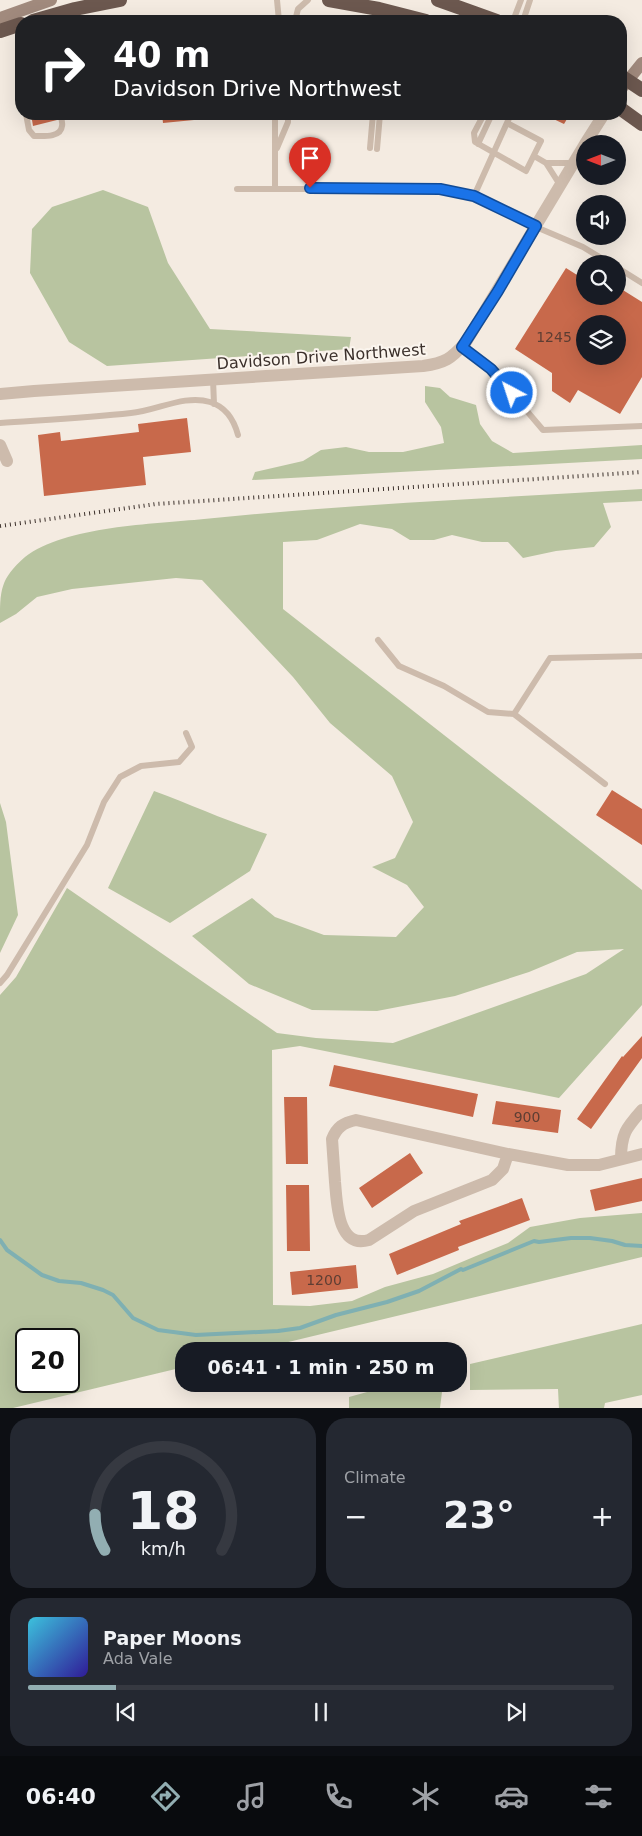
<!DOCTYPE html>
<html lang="en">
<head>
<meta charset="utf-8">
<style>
  body { margin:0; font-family:"DejaVu Sans",sans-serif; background:#242831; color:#f1f3f6; height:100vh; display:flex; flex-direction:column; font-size:19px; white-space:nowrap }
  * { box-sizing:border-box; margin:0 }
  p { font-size:16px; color:#9ea1a6 }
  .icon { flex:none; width:28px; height:28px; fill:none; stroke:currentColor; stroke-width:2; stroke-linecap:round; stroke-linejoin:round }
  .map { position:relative; height:1408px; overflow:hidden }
  .details { display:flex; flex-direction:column; gap:10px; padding:10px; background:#0d0f14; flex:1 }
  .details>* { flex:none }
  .banner { position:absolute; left:15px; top:15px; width:612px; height:105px; border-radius:20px; box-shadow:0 5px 20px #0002; background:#202124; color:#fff; overflow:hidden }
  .needle { width:32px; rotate:270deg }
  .controls { position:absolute; left:576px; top:135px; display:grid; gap:10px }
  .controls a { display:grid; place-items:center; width:50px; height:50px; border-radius:50%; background:#171b24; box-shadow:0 5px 20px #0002; font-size:25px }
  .speed { position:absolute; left:15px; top:1328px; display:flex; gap:10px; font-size:25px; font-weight:700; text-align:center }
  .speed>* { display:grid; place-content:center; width:65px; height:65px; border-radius:50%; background:#171b24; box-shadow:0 5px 20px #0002; line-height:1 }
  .speed .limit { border:2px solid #111; border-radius:8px; background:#fff; color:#111 }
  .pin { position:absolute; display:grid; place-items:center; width:42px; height:42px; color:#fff; margin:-51px -21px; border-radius:50% 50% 50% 0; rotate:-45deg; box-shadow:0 0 5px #0007 }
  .pin .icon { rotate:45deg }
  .me { position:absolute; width:55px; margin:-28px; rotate:320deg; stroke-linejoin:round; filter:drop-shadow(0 0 4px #0008) }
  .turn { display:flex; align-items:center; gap:18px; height:105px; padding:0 15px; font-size:22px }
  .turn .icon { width:65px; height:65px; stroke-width:2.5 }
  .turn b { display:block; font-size:35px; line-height:42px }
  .big { font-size:38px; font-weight:600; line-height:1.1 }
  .details .card { flex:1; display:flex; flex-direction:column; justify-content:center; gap:8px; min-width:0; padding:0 18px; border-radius:20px; background:#242831 }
  .details .dial { align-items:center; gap:0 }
  .dial svg { height:130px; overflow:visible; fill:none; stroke:#363941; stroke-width:7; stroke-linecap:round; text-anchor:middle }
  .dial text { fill:#f1f3f6; stroke:none }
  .song { display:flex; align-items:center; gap:15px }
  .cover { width:60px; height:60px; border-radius:8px; background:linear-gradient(135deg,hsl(190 70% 55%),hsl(250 70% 35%)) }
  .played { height:5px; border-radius:2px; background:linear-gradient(90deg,#92aeb2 15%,#363941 15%) }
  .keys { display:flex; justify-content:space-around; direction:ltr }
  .heat { display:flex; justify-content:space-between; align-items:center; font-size:28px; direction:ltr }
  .details .tiles { flex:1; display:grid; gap:10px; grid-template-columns:1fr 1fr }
  .card:last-child { grid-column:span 2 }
  .trip { position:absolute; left:175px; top:1342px; width:292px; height:50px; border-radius:20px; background:#171b24; box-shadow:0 5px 20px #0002; font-weight:600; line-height:50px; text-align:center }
  .tab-bar { display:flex; height:80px; justify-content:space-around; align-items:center; background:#090b0e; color:#9ea1a6 }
  .tab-bar .icon { width:35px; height:35px }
  .tab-bar .active { color:#92aeb2 }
  .tab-bar b { font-size:22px; color:#f1f3f6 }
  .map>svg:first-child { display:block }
</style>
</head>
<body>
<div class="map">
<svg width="642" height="1409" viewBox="0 0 642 1409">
  <rect width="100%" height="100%" fill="#f4ebe1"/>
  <path fill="#b8c4a0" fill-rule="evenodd" d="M103,190L148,207L168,263L210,329L351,337L349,349L107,366L69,342L30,273L32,229L52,207Z
    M425,386L440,388L450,397L476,405L480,424L492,441L513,453L642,445V459L252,480L255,472L303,461L321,450L346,447L369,452H403L444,443L441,427L425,402Z
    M642,489V501L603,503L611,527L594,547L556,551L523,558L508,542H482L452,535L434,540H410L392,529L360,524L317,540L283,542V609L642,890V1005L559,1098L300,1046L272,1050L273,1305L310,1306L352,1301L385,1287L433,1274L476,1256L508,1243L530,1227L580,1218L642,1213V1257L251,1351H184V1367L13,1408H0V995L16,977L67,888L277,1033L316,1038L393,1043L586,974L624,949L577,952L529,972L455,996L377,1011L312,1010L249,984L192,936L252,898L275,917L324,935L396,937L424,907L407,885L372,867L395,858L413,822L392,776L330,723L293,677L202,580L176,578L72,589L37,597L16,614L0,623C0,590 0,579 25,557C65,526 154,524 204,519C350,504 496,498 642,489ZM26,1339H69V1381H26Z
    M154,791C192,805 229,822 267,834L250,871L170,923L108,888Z
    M0,803L6,822L18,915L0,953Z
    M642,1324V1395L605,1403L604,1408L559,1409L558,1389L470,1390V1364Z
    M396,1384H443L440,1408H349V1397Z"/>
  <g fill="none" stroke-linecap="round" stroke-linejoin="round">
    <path stroke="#7fb0b2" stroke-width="4" d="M0,1240L7,1250L42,1275L59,1281L81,1283L103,1290L113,1295L133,1318L158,1330L196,1335L278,1331L300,1328L336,1315L387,1302L419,1291L461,1269L463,1270L534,1241L539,1242L571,1238H590L612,1241L625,1245L642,1246"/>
  </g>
  <path fill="#c8694b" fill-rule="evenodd" d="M31,114H55L57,120L33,126Z
    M162,114H194V120L163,123Z
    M543,114H570L564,124Z
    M566,268L585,280V296H618V287L642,302V377L620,414L578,390L570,403L552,391V373L515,349ZM585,324H618V356H585Z
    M187,418L191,452L143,457L146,485L44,496L38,435L60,432L61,441L139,432L138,424Z
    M612,790L642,809V845L596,815Z
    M642,1036V1058L591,1129L577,1119L622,1056L623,1057Z
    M334,1065L478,1094L473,1117L329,1086Z
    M284,1097H307L308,1164H286Z
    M496,1101L561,1110L558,1133L492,1124Z
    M410,1153L423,1173L372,1208L359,1188Z
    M642,1178V1201L595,1211L590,1190Z
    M286,1185H309L310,1251H287Z
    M522,1198L530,1220L458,1247L459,1250L397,1275L389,1254L461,1224L459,1221Z
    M356,1265L358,1288L292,1295L290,1272Z"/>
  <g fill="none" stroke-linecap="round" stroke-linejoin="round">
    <path stroke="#cdbbac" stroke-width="6" d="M277,0L279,21
      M295,21L298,9L308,0
      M513,21L521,0
      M519,21L524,18L530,0
      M21,56L18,71L21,90
      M26,114L29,130L34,136C42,136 61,138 62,126C63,122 61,117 60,114
      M275,114V188
      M484,114L474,133L475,142L526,171L541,141L507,123
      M478,144L492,114
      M277,148L288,122V114
      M370,148L373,114
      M377,149L380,114
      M534,156L546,163H574
      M546,163L560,185
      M237,189H440L474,196L536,227L583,247L611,264
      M474,196L511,114
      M618,268L642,283
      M462,347L491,369L543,430L642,426
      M213,379L214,404
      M0,423C43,420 87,418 131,413C156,411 185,394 210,402C226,407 234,420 238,435
      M378,640L399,666L444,686L488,712L514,714L550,658L642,656
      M514,714L605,784
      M0,983L7,975L87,845L104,802L120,777L141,766L179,762L192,747L186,733"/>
    <path stroke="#cdbbac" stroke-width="12" d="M585,144L604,114
      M0,394L34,391L423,366C445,363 451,359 466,342L585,144
      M0,445L7,461
      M508,1154L503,1169L492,1180L414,1211L369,1240C337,1249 337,1202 335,1182C334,1168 333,1153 332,1139C337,1127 343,1123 356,1120L508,1154L568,1165H599L642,1154
      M621,1159C621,1134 626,1128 642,1110"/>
    <path stroke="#a18a7d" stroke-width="12" d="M0,18L51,0
      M621,89L642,63"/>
    <path stroke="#6c584f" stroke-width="14" d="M329,0L379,9L426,21
      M438,0L497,21
      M33,21L75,9L120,0
      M0,31L21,24
      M621,76L642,90
      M621,109L642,124"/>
    <path stroke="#3b302b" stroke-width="4" stroke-dasharray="1 4" stroke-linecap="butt" d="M0,526L156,504L642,472"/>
  </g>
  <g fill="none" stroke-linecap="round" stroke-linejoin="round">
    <defs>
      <path id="route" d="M310,188L440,189L474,196L536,226L498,291L462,347L491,369L512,393"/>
    </defs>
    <use href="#route" stroke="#114b97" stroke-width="12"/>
    <use href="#route" stroke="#1a73e8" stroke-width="9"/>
  </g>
  <g text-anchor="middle" stroke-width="4" stroke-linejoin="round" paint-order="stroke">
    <g font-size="14" fill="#5e3e33">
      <text x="554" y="342">1245</text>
      <text x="527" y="1122">900</text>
      <text x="324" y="1285">1200</text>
    </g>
    <g font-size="16" fill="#3b302b" stroke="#fbf5ee">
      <text transform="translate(321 356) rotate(-4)" y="6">Davidson Drive Northwest</text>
    </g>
  </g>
</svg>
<div class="controls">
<a><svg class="needle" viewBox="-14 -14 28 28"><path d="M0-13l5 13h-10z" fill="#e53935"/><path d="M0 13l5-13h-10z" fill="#9ea1a6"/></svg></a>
<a><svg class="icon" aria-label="sound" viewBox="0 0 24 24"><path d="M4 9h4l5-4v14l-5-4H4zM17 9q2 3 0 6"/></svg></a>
<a><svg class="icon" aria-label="search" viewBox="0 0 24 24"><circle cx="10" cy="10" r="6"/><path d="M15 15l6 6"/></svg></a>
<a><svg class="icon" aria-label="layers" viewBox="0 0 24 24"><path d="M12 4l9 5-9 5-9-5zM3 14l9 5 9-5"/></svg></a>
</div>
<div class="speed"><div class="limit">20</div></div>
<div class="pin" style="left:310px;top:188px;background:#d93025"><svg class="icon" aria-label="arrive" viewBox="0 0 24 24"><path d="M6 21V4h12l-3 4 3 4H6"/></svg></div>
<svg class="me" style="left:512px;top:393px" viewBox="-20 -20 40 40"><circle r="17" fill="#1a73e8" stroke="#fff" stroke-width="3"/><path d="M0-11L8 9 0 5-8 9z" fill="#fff"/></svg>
<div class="trip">06:41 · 1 min · 250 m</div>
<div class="banner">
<div class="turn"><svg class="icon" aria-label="right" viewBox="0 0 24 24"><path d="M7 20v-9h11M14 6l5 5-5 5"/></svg><div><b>40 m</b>Davidson Drive Northwest</div></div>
</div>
</div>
<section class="details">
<div class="tiles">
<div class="card dial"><svg viewBox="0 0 100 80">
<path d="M14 69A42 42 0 1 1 86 69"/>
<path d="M14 69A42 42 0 0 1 8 47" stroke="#92aeb2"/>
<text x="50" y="56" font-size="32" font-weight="700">18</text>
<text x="50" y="72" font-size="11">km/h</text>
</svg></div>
<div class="card"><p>Climate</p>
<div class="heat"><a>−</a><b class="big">23°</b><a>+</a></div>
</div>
<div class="card">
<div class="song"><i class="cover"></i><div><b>Paper Moons</b><p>Ada Vale</p></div></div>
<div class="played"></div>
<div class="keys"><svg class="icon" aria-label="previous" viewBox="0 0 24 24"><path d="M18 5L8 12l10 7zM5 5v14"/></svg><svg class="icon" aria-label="pause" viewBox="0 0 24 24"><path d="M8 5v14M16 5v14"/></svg><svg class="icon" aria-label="next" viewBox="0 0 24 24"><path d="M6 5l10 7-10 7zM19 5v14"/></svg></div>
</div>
</div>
</section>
<nav class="tab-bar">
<b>06:40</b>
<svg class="icon active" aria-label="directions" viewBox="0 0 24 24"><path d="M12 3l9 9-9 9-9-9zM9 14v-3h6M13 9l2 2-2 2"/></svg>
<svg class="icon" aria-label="music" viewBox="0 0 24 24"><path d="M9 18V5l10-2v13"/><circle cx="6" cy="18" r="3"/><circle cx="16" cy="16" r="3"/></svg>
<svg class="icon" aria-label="phone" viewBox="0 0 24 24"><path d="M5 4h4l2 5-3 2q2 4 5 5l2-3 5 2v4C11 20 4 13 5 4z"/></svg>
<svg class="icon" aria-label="climate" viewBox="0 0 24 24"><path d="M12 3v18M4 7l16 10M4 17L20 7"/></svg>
<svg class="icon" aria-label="car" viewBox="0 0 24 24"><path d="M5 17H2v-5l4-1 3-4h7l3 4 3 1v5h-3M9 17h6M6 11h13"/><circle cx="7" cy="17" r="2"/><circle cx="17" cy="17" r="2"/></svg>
<svg class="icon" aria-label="filters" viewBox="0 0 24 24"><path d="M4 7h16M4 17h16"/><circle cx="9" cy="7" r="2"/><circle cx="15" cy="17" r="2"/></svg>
</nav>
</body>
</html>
